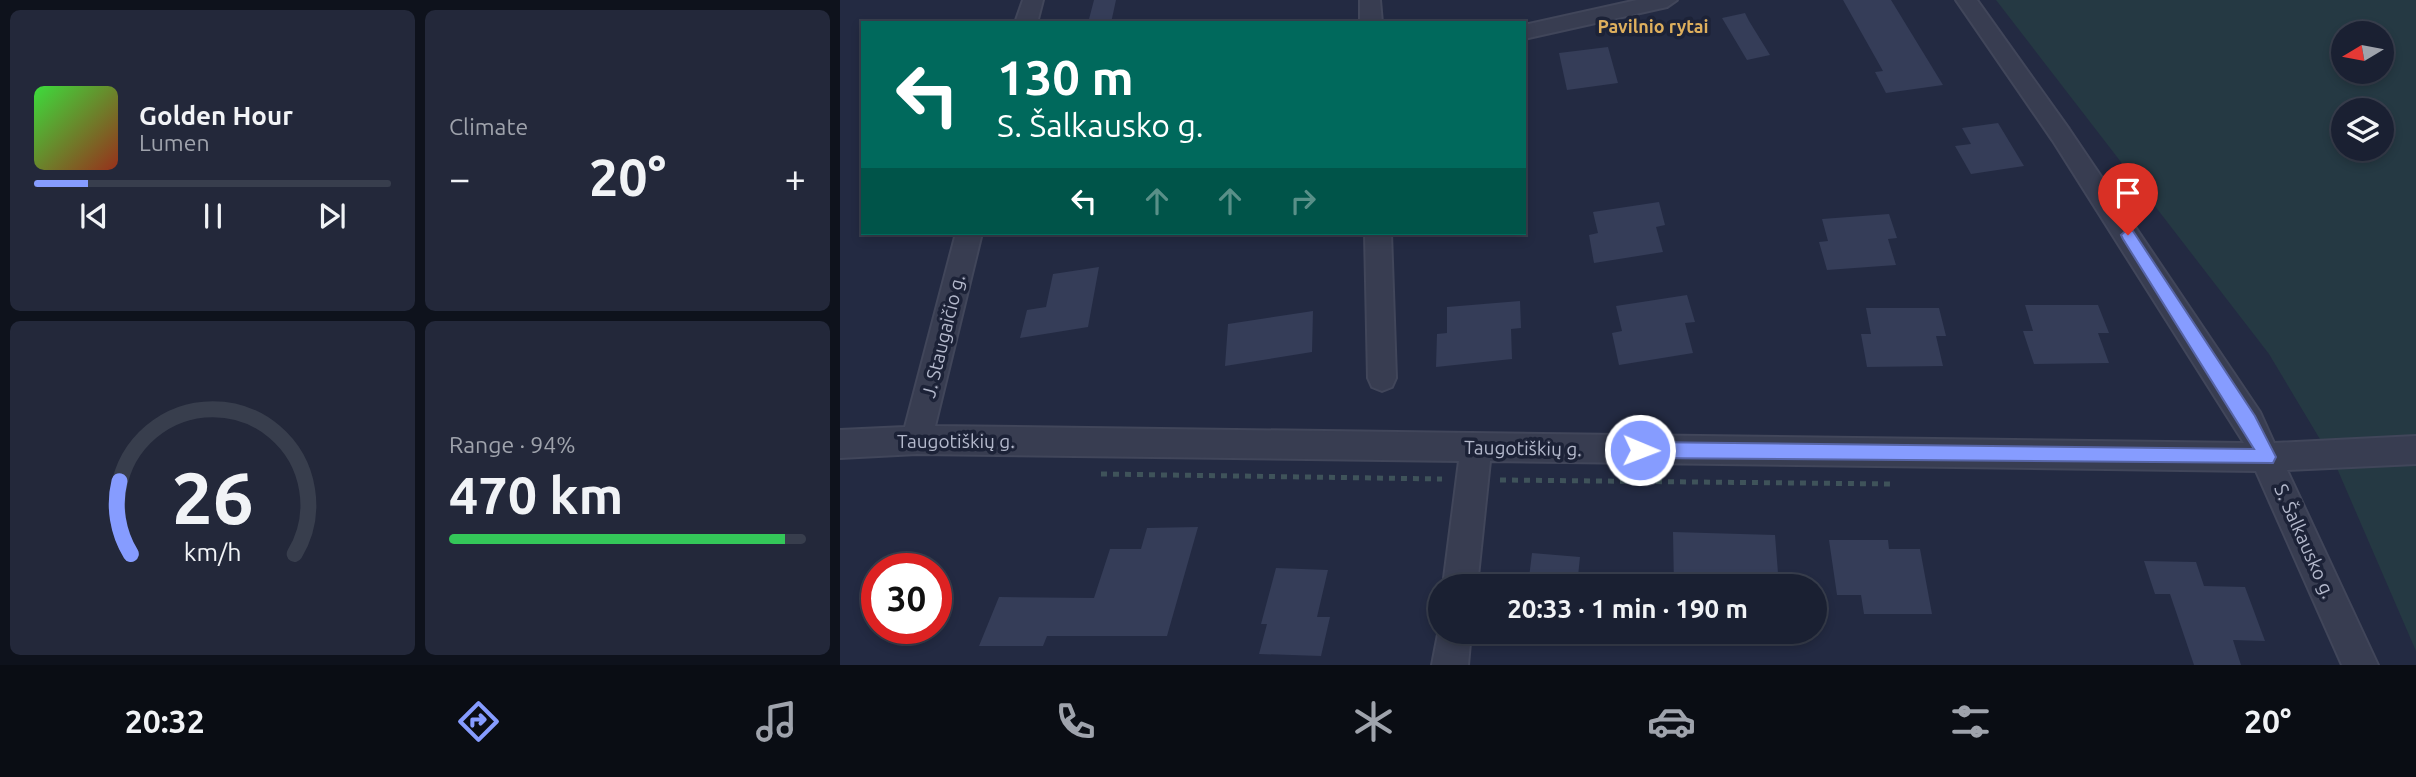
<!DOCTYPE html>
<html lang="en">
<head>
<meta charset="utf-8">
<style>
  body { margin:0; font-family:Ubuntu,sans-serif; background:#23283a; color:#f1f3f6; height:100vh; display:flex; flex-direction:column; font-size:26px; white-space:nowrap }
  * { box-sizing:border-box; margin:0 }
  p { font-size:23px; color:#9fa3ac }
  .icon { flex:none; width:38px; height:38px; fill:none; stroke:currentColor; stroke-width:2; stroke-linecap:round; stroke-linejoin:round }
  .map { position:relative; flex:1; overflow:hidden }
  .details { display:flex; flex-direction:column; gap:10px; padding:10px; background:#0e121c; width:840px }
  .details>* { flex:none }
  .hud { position:absolute; left:21px; top:21px; width:665px; height:214px; border-radius:0px; box-shadow:0 4px 10px #0003,0 0 0 2px #383e4d; background:#00695c; color:#fff; overflow:hidden }
  .needle { width:46px; rotate:260deg }
  .controls { position:absolute; left:1491px; top:21px; display:grid; gap:14px }
  .controls a { display:grid; place-items:center; width:63px; height:63px; border-radius:50%; background:#1a2032; box-shadow:0 4px 10px #0003,0 0 0 2px #383e4d; font-size:35px }
  .speed { position:absolute; left:21px; top:553px; display:flex; gap:14px; font-size:35px; font-weight:700; text-align:center }
  .speed>* { display:grid; place-content:center; width:91px; height:91px; border-radius:50%; background:#1a2032; box-shadow:0 4px 10px #0003,0 0 0 2px #383e4d; line-height:1 }
  .speed .limit { border:10px solid #d22; background:#fff; color:#111 }
  .pin { position:absolute; display:grid; place-items:center; width:60px; height:60px; color:#fff; margin:-72px -30px; border-radius:50% 50% 50% 0; rotate:-45deg; box-shadow:0 0 7px #0007 }
  .pin .icon { rotate:45deg }
  .me { position:absolute; width:77px; margin:-38px; rotate:91deg; stroke-linejoin:round; filter:drop-shadow(0 0 5px #0008) }
  .turn { display:flex; align-items:center; gap:24px; height:147px; padding:0 21px; font-size:32px }
  .turn .icon { width:91px; height:91px; stroke-width:2.5 }
  .turn b { display:block; font-size:49px; line-height:60px }
  .lanes { display:flex; align-items:center; height:66px; padding:0 21px; background:#0003; justify-content:center; gap:35px; direction:ltr }
  .lanes .off { opacity:.35 }
  .big { font-size:52px; font-weight:700; line-height:1.1 }
  .details .widget { flex:1; display:flex; flex-direction:column; justify-content:center; gap:10px; min-width:0; padding:0 24px; border-radius:10px; background:#23283a }
  .details .dial { align-items:center; gap:0 }
  .dial svg { height:182px; overflow:visible; fill:none; stroke:#383e4d; stroke-width:7; stroke-linecap:round; text-anchor:middle }
  .dial text { fill:#f1f3f6; stroke:none }
  .song { display:flex; align-items:center; gap:21px }
  .cover { width:84px; height:84px; border-radius:10px; background:linear-gradient(135deg,hsl(120 70% 55%),hsl(10 70% 35%)) }
  .played { height:7px; border-radius:4px; background:linear-gradient(90deg,#869cff 15%,#383e4d 15%) }
  .keys { display:flex; justify-content:space-around; direction:ltr }
  .heat { display:flex; justify-content:space-between; align-items:center; font-size:38px; direction:ltr }
  .charge { height:10px; border-radius:5px; background:linear-gradient(90deg,#34c759 94%,#383e4d 0) }
  .details .tiles { flex:1; display:grid; gap:10px; grid-template-columns:repeat(2,1fr) }
  .trip { position:absolute; left:588px; top:574px; width:399px; height:70px; border-radius:35px; background:#1a2032; box-shadow:0 4px 10px #0003,0 0 0 2px #383e4d; font-weight:700; line-height:70px; text-align:center }
  .tab-bar { display:flex; height:112px; justify-content:space-around; align-items:center; background:#0a0d14; color:#9fa3ac }
  .tab-bar .icon { width:49px; height:49px }
  .tab-bar .selected { color:#869cff }
  .tab-bar b { font-size:32px; color:#f1f3f6 }
  main { display:flex; flex:1; min-height:0 }
  .map>svg:first-child { display:block }
</style>
</head>
<body>
<main>
<section class="details">
<div class="tiles">
<div class="widget">
<div class="song"><i class="cover"></i><div><b>Golden Hour</b><p>Lumen</p></div></div>
<div class="played"></div>
<div class="keys"><svg class="icon" aria-label="previous" viewBox="0 0 24 24"><path d="M18 5L8 12l10 7zM5 5v14"/></svg><svg class="icon" aria-label="pause" viewBox="0 0 24 24"><path d="M8 5v14M16 5v14"/></svg><svg class="icon" aria-label="next" viewBox="0 0 24 24"><path d="M6 5l10 7-10 7zM19 5v14"/></svg></div>
</div>
<div class="widget"><p>Climate</p>
<div class="heat"><a>−</a><b class="big">20°</b><a>+</a></div>
</div>
<div class="widget dial"><svg viewBox="0 0 100 80">
<path d="M14 69A42 42 0 1 1 86 69"/>
<path d="M14 69A42 42 0 0 1 9 37" stroke="#869cff"/>
<text x="50" y="56" font-size="32" font-weight="700">26</text>
<text x="50" y="72" font-size="11">km/h</text>
</svg></div>
<div class="widget"><p>Range · 94%</p><b class="big">470 km</b><div class="charge"></div></div>
</div>
</section>
<div class="map">
<svg width="1576" height="665" viewBox="0 0 1576 665">
  <rect width="100%" height="100%" fill="#232a42"/>
  <path fill="#253943" fill-rule="evenodd" d="M1156,0H1576V651L1496,466L1429,354ZM1503,33H1542V72H1503ZM1503,110H1542V149H1503Z"/>
  <path fill="#353d58" d="M254,0H276L271,23H248Z
    M1003,0H1051L1103,85L1046,93L1035,72L1043,71Z
    M905,13L909,21L930,55L907,60L882,18Z
    M768,47L778,83L727,90L719,53Z
    M1158,123L1184,166L1131,174L1115,146L1131,144L1122,128Z
    M819,202L825,225L816,227L823,252L754,263L749,235L758,233L753,212Z
    M1049,214L1057,238L1048,239L1056,265L987,270L979,242L988,241L982,219Z
    M259,267L248,327L180,338L187,310L206,307L213,274Z
    M847,295L855,322L845,323L853,353L779,365L772,333L782,331L776,306Z
    M680,301L681,328L671,329L672,359L596,367L597,334L607,333V307Z
    M1185,305H1258L1269,333H1258L1269,363L1194,364L1183,331H1193Z
    M1026,308H1099L1106,336H1096L1103,366L1027,367L1021,334H1031Z
    M473,311L472,352L385,366L388,324Z
    M358,527L327,636H207L203,646H139L159,597L254,598L270,549H301L307,528Z
    M833,532L935,535L939,586H834Z
    M989,540H1048L1049,549H1080L1092,614H1024L1021,595H997Z
    M692,553L740,557L737,586H688Z
    M1304,561L1356,562L1364,586L1405,587L1425,641L1393,640L1401,665H1354L1330,594H1315Z
    M436,568L488,570L477,617H490L481,656L419,654L427,624H421Z"/>
  <g fill="none" stroke-linecap="round" stroke-linejoin="round">
    <defs>
      <path id="minor" d="M183,0H203L197,23H175Z
        M520,0H540L542,23H520Z
        M797,0H837L827,7L684,39V25Z
        M1116,0H1137L1229,129L1420,412L1434,443L1576,436V464L1447,470L1538,665H1502L1416,471L650,461L637,586H603L619,461L77,454L0,458V430L65,427L116,233H142L95,426L1404,443L1213,141Z
        M525,233H551L556,378L552,387L542,391L532,387L528,378Z
        M600,624V632H631L628,665H592Z"/>
    </defs>
    <use href="#minor" stroke="#41465a" stroke-width="4"/>
    <path stroke="#3f535a" stroke-width="5" stroke-dasharray="6 6" stroke-linecap="butt" d="M261,474L602,479
      M660,480L1054,484"/>
    <use href="#minor" fill="#383d51" fill-rule="evenodd"/>
  </g>
  <path fill="#869cff" stroke="#5765a6" stroke-width="2" d="M1288,229L1293,231L1415,416L1436,457L1433,463L800,458L791,450L800,442L1414,449L1283,239L1281,235Z"/>
  <g text-anchor="middle" stroke-width="7" stroke-linejoin="round" paint-order="stroke">
    <g font-size="18" font-weight="bold" fill="#deaf5d" stroke="#1c2237">
      <text x="813" y="33">Pavilnio rytai</text>
    </g>
    <g font-size="19" fill="#b4b9cc" stroke="#1c2237">
      <text transform="translate(103 336) rotate(-76)" y="7">J. Staugaičio g.</text>
      <text x="116" y="448">Taugotiškių g.</text>
      <text transform="translate(683 448) rotate(1)" y="7">Taugotiškių g.</text>
      <text transform="translate(1465 541) rotate(66)" y="7">S. Šalkausko g.</text>
    </g>
  </g>
</svg>
<div class="controls">
<a><svg class="needle" viewBox="-14 -14 28 28"><path d="M0-13l5 13h-10z" fill="#e53935"/><path d="M0 13l5-13h-10z" fill="#9fa3ac"/></svg></a>
<a><svg class="icon" aria-label="layers" viewBox="0 0 24 24"><path d="M12 4l9 5-9 5-9-5zM3 14l9 5 9-5"/></svg></a>
</div>
<div class="speed"><div class="limit">30</div></div>
<div class="pin" style="left:1288px;top:235px;background:#d93025"><svg class="icon" aria-label="arrive" viewBox="0 0 24 24"><path d="M6 21V4h12l-3 4 3 4H6"/></svg></div>
<svg class="me" style="left:800px;top:450px" viewBox="-20 -20 40 40"><circle r="17" fill="#869cff" stroke="#fff" stroke-width="3"/><path d="M0-11L8 9 0 5-8 9z" fill="#fff"/></svg>
<div class="trip">20:33 · 1 min · 190 m</div>
<div class="hud">
<div class="turn"><svg class="icon" aria-label="left" viewBox="0 0 24 24"><path d="M17 20v-9H6M10 6l-5 5 5 5"/></svg><div><b>130 m</b>S. Šalkausko g.</div></div>
<div class="lanes"><svg class="icon" aria-label="left" viewBox="0 0 24 24"><path d="M17 20v-9H6M10 6l-5 5 5 5"/></svg><svg class="icon off" aria-label="ahead" viewBox="0 0 24 24"><path d="M12 20V5M6 11l6-6 6 6"/></svg><svg class="icon off" aria-label="ahead" viewBox="0 0 24 24"><path d="M12 20V5M6 11l6-6 6 6"/></svg><svg class="icon off" aria-label="right" viewBox="0 0 24 24"><path d="M7 20v-9h11M14 6l5 5-5 5"/></svg></div>
</div>
</div>
</main>
<nav class="tab-bar">
<b>20:32</b>
<svg class="icon selected" aria-label="directions" viewBox="0 0 24 24"><path d="M12 3l9 9-9 9-9-9zM9 14v-3h6M13 9l2 2-2 2"/></svg>
<svg class="icon" aria-label="music" viewBox="0 0 24 24"><path d="M9 18V5l10-2v13"/><circle cx="6" cy="18" r="3"/><circle cx="16" cy="16" r="3"/></svg>
<svg class="icon" aria-label="phone" viewBox="0 0 24 24"><path d="M5 4h4l2 5-3 2q2 4 5 5l2-3 5 2v4C11 20 4 13 5 4z"/></svg>
<svg class="icon" aria-label="climate" viewBox="0 0 24 24"><path d="M12 3v18M4 7l16 10M4 17L20 7"/></svg>
<svg class="icon" aria-label="car" viewBox="0 0 24 24"><path d="M5 17H2v-5l4-1 3-4h7l3 4 3 1v5h-3M9 17h6M6 11h13"/><circle cx="7" cy="17" r="2"/><circle cx="17" cy="17" r="2"/></svg>
<svg class="icon" aria-label="filters" viewBox="0 0 24 24"><path d="M4 7h16M4 17h16"/><circle cx="9" cy="7" r="2"/><circle cx="15" cy="17" r="2"/></svg>
<b>20°</b>
</nav>
</body>
</html>
